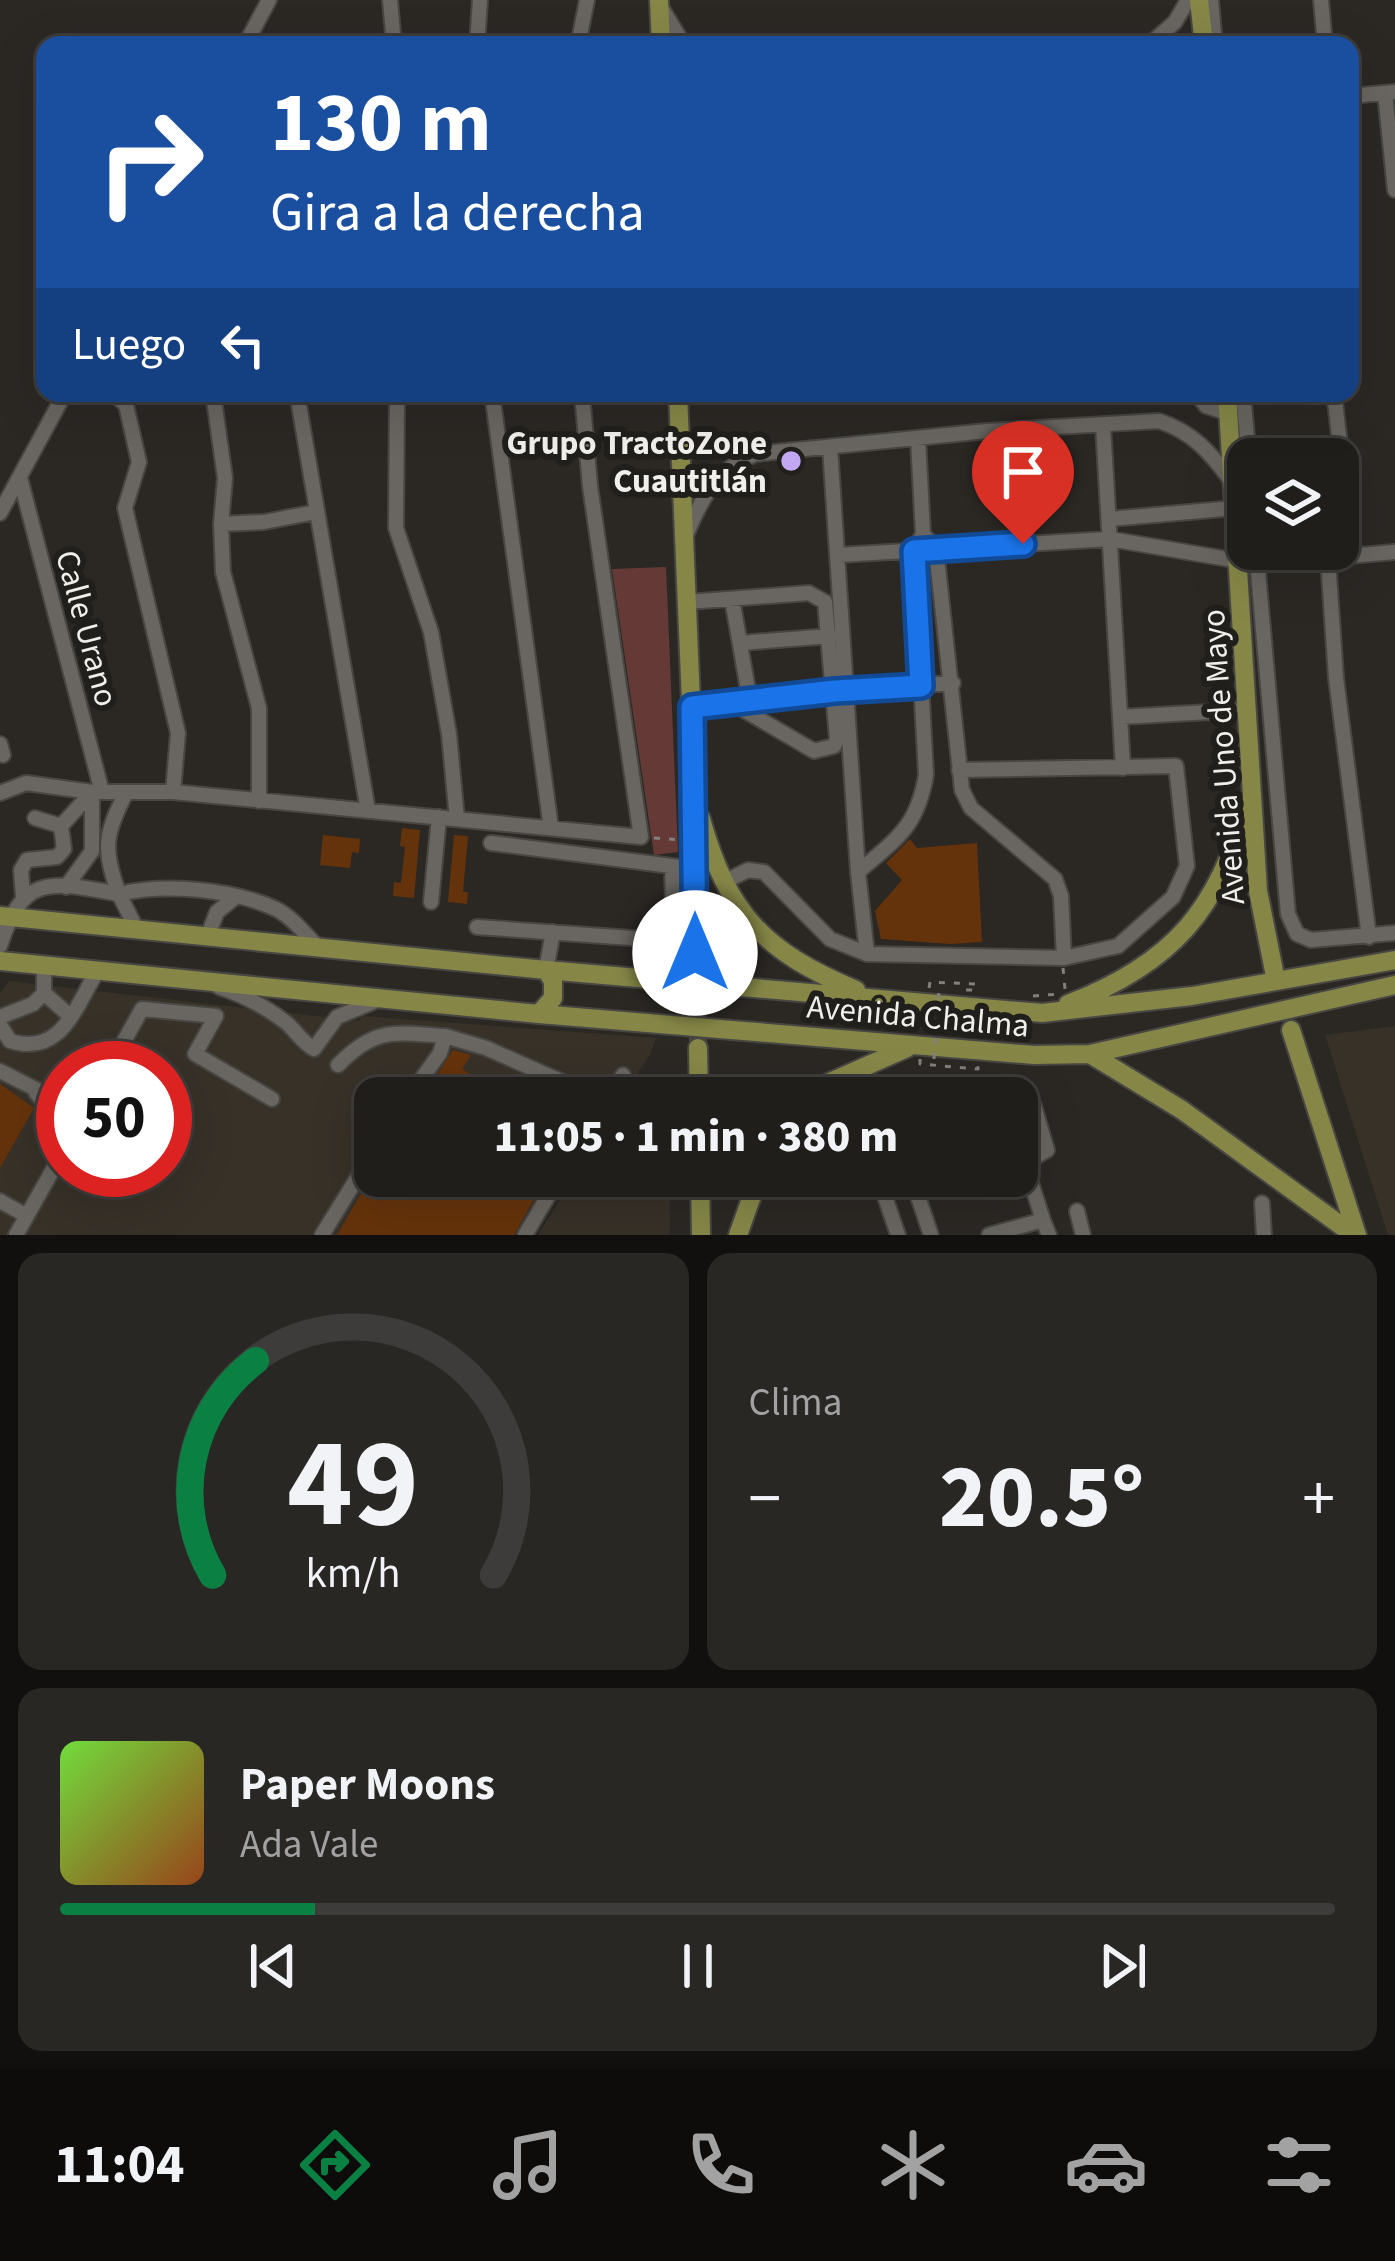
<!DOCTYPE html>
<html lang="es">
<head>
<meta charset="utf-8">
<style>
  body { margin:0; font-family:"Source Sans 3",sans-serif; background:#282724; color:#f1f3f6; height:100vh; display:flex; flex-direction:column; font-size:45px; white-space:nowrap }
  * { box-sizing:border-box; margin:0 }
  p { font-size:39px; color:#a2a2a3 }
  .icon { flex:none; width:66px; height:66px; fill:none; stroke:currentColor; stroke-width:2; stroke-linecap:round; stroke-linejoin:round }
  .map { position:relative; height:1235px; overflow:hidden }
  .sheet { display:flex; flex-direction:column; gap:18px; padding:18px; background:#12100f; flex:1 }
  .sheet>* { flex:none }
  .top-card { position:absolute; left:36px; top:36px; width:1323px; height:366px; border-radius:24px; box-shadow:0 12px 48px #0002,0 0 0 3px #3d3c3a; background:#1a4fa0; color:#fff; overflow:hidden }
  .buttons { position:absolute; left:1227px; top:438px; display:grid; gap:24px }
  .buttons a { display:grid; place-items:center; width:132px; height:132px; border-radius:24px; background:#201e1b; box-shadow:0 12px 48px #0002,0 0 0 3px #3d3c3a; font-size:60px }
  .speed { position:absolute; left:36px; top:1041px; display:flex; gap:24px; font-size:60px; font-weight:700; text-align:center }
  .speed>* { display:grid; place-content:center; width:156px; height:156px; border-radius:50%; background:#201e1b; box-shadow:0 12px 48px #0002,0 0 0 3px #3d3c3a; line-height:1 }
  .speed .limit { border:18px solid #d22; background:#fff; color:#111 }
  .pin { position:absolute; display:grid; place-items:center; width:102px; height:102px; color:#fff; margin:-123px -51px; border-radius:50% 50% 50% 0; rotate:-45deg; box-shadow:0 0 12px #0007 }
  .pin .icon { rotate:45deg }
  .me { position:absolute; width:132px; margin:-66px; rotate:0deg; stroke-linejoin:round; filter:drop-shadow(0 0 9px #0008) }
  .turn { display:flex; align-items:center; gap:42px; height:252px; padding:0 36px; font-size:54px }
  .turn .icon { width:156px; height:156px; stroke-width:2.5 }
  .turn b { display:block; font-size:84px; line-height:102px }
  .then { display:flex; align-items:center; height:114px; padding:0 36px; background:#0003; gap:24px; font-size:45px }
  .big { font-size:90px; font-weight:800; line-height:1.1 }
  .sheet .widget { flex:1; display:flex; flex-direction:column; justify-content:center; gap:18px; min-width:0; padding:0 42px; border-radius:24px; background:#282724 }
  .sheet .dial { align-items:center; gap:0 }
  .dial svg { height:312px; overflow:visible; fill:none; stroke:#3d3c3a; stroke-width:7; stroke-linecap:round; text-anchor:middle }
  .dial text { fill:#f1f3f6; stroke:none }
  .song { display:flex; align-items:center; gap:36px }
  .cover { width:144px; height:144px; border-radius:18px; background:linear-gradient(135deg,hsl(100 70% 55%),hsl(20 70% 35%)) }
  .played { height:12px; border-radius:6px; background:linear-gradient(90deg,#0b8043 20%,#3d3c3a 20%) }
  .keys { display:flex; justify-content:space-around; direction:ltr }
  .heat { display:flex; justify-content:space-between; align-items:center; font-size:66px; direction:ltr }
  .sheet .tiles { flex:1; display:grid; gap:18px; grid-template-columns:1fr 1fr }
  .widget:last-child { grid-column:span 2 }
  .trip { position:absolute; left:354px; top:1077px; width:684px; height:120px; border-radius:24px; background:#201e1b; box-shadow:0 12px 48px #0002,0 0 0 3px #3d3c3a; font-weight:800; line-height:120px; text-align:center }
  .tabs { display:flex; height:192px; justify-content:space-around; align-items:center; background:#0d0c0b; color:#a2a2a3 }
  .tabs .icon { width:84px; height:84px }
  .tabs .active { color:#0b8043 }
  .tabs b { font-size:54px; color:#f1f3f6 }
  .map>svg:first-child { display:block }
</style>
</head>
<body>
<div class="map">
<svg width="1395" height="1235" viewBox="0 0 1395 1235">
  <rect width="100%" height="100%" fill="#2b2824"/>
  <path fill="#373128" fill-rule="evenodd" d="M9,981L359,1021L361,1016L656,1038L650,1055L620,1098H375V1176H571L535,1235H0V993ZM63,1068H165V1170H63Z
    M1395,1026V1235H1388L1325,1035Z
    M639,1073L667,1095V1098H623Z
    M575,1176H669L670,1235H538Z"/>
  <path fill="#653a36" d="M666,567L678,852L654,855L612,569Z"/>
  <path fill="#65330b" d="M402,828L420,830L414,898L393,896L394,882L401,883L405,847L400,846Z
    M323,835L360,839L359,853L352,852L350,868L320,865Z
    M454,835L468,836L463,892H468L467,904L448,902Z
    M910,839L917,848L977,843L982,942L950,944L881,939L875,911L902,880L886,863Z
    M453,1050L471,1055L462,1069L509,1098H422Z
    M0,1084L34,1108L0,1168Z
    M375,1170V1176H547L514,1235H337Z"/>
  <g fill="none" stroke-linecap="round" stroke-linejoin="round">
    <path stroke="#494642" stroke-width="18" stroke-dasharray="18 9" stroke-linecap="butt" d="M695,953L698,1043"/>
    <defs>
      <path id="minor" d="M390,0L394,45
        M1211,0L1215,45
        M1321,0L1325,45
        M662,9L684,45
        M245,45L269,0
        M477,45L480,0
        M578,45L587,0
        M1149,45L1175,22L1188,0
        M1385,93L1395,190
        M1350,96L1395,92
        M113,393L126,405L139,462L125,508L178,733L173,792
        M213,393L225,478L221,524L223,572L259,708V801
        M297,393L368,811
        M397,393L396,528L431,632L449,734L457,819
        M492,393L551,828
        M1196,393L1206,406L1228,413
        M1243,393L1249,459
        M1334,393L1353,556
        M1103,425L1123,768
        M830,447L858,872L867,954
        M20,478L102,792
        M0,513L65,393
        M1109,519L1235,508
        M221,524L264,522L316,512
        M687,533C703,495 716,471 755,454L987,431L1159,421C1193,432 1211,453 1232,482
        M923,534L936,549L962,790L971,808L1055,879L1061,896L1064,958
        M1256,549L1288,914L1297,934L1311,940L1395,933
        M838,555L1110,539L1257,564L1395,552
        M1328,559L1336,678L1369,937
        M732,599L750,701
        M687,602L809,593L825,602L837,739L834,746L814,751L732,703L692,707
        M740,643L830,636
        M732,703L835,690L953,683
        M1120,717L1246,710
        M0,744L3,755
        M0,793L26,783L92,792H173L641,837L590,486L582,393
        M126,793C104,835 103,850 119,894C164,883 233,889 276,909C292,917 305,934 317,946
        M61,826L92,792
        M491,843L695,869
        M672,867L674,941L696,945
        M858,872C896,839 917,828 926,775L914,551L923,534L918,438
        M724,882L748,870L764,872L830,939L867,954L1064,958L1118,946L1173,897L1187,866L1176,766L959,770
        M66,887L92,851V792
        M23,896L21,870L27,860L57,857L64,849L61,826L35,818
        M431,902L439,817
        M477,927L674,941
        M208,935L217,912L234,898
        M0,946C23,872 52,882 119,894L136,928
        M546,970L553,932
        M219,987C243,995 264,1006 284,1021C296,1030 300,1041 314,1049L337,1017L373,1002
        M44,993L70,1016
        M0,1017L33,1004L44,993V965
        M0,1025L10,1041C62,1057 75,1007 98,970
        M445,1036L486,1048L599,1098
        M338,1065C376,1026 395,1033 445,1036L440,1053L408,1098
        M109,1068L142,1009L216,1016L195,1054L272,1099
        M0,1071L63,1103
        M1000,1089L1003,1098
        M36,1093L63,1125
        M608,1098L623,1075
        M1017,1139L1043,1220
        M1025,1163L1047,1150L1034,1106
        M911,1176L931,1235
        M884,1194L898,1235
        M0,1201L27,1216
        M1262,1203L1264,1235
        M1077,1211L1083,1235
        M16,1235L63,1152
        M322,1235L375,1149
        M525,1235L560,1176
        M989,1235L1043,1220L1049,1235"/>
      <path id="major" d="M659,0L661,45
        M1199,0L1204,45
        M678,393L695,797V953
        M1227,393L1258,891L1274,971
        M701,819C728,915 765,952 856,990
        M0,916L546,970L1042,1013L1192,996L1395,960
        M0,961L539,1014L1034,1055L1090,1054L1395,985
        M1068,1004C1172,964 1220,909 1247,802
        M539,1014L553,998V981L546,970
        M1291,1030L1357,1235
        M698,1048L699,1098
        M1090,1054L1182,1110L1354,1235
        M812,1098L828,1083L907,1048
        M700,1176L701,1235
        M738,1235L759,1176"/>
    </defs>
    <use href="#minor" stroke="#484643" stroke-width="18"/>
    <use href="#major" stroke="#484643" stroke-width="22"/>
    <path stroke="#827f7c" stroke-width="3" stroke-dasharray="6 9" stroke-linecap="butt" d="M654,838L681,840
      M1063,968L1065,989
      M929,988L930,982L975,984V990H964
      M1033,996L1059,994
      M920,1059V1064L978,1069V1064"/>
    <use href="#minor" stroke="#696661" stroke-width="14"/>
    <use href="#major" stroke="#868747" stroke-width="18"/>
    <path stroke="#827f7c" stroke-width="3" stroke-dasharray="6 9" stroke-linecap="butt" d="M934,1059L939,989"/>
  </g>
  <g fill="none" stroke-linecap="round" stroke-linejoin="round">
    <defs>
      <path id="route" d="M695,953L692,707L835,691L921,686L914,551L1023,544"/>
    </defs>
    <use href="#route" stroke="#114b97" stroke-width="30"/>
    <use href="#route" stroke="#1a73e8" stroke-width="21"/>
  </g>
  <circle fill="#c2a7f2" stroke="#211f1b" stroke-width="4.5" cx="791" cy="461" r="12"/>
  <g text-anchor="middle" stroke-width="12" stroke-linejoin="round" paint-order="stroke">
    <g font-size="33" font-weight="bold" fill="#f1efec" stroke="#211f1b" text-anchor="end">
      <text x="767" y="454">Grupo TractoZone<tspan x="767" dy="38">Cuautitlán</tspan></text>
    </g>
    <g font-size="33" fill="#f1efec" stroke="#211f1b">
      <text transform="translate(88 628) rotate(75)" y="12">Calle Urano</text>
      <text transform="translate(1222 757) rotate(-94)" y="12">Avenida Uno de Mayo</text>
      <text transform="translate(918 1015) rotate(5)" y="12">Avenida Chalma</text>
    </g>
  </g>
</svg>
<div class="buttons">
<a><svg class="icon" aria-label="layers" viewBox="0 0 24 24"><path d="M12 4l9 5-9 5-9-5zM3 14l9 5 9-5"/></svg></a>
</div>
<div class="speed"><div class="limit">50</div></div>
<div class="pin" style="left:1023px;top:544px;background:#d93025"><svg class="icon" aria-label="arrive" viewBox="0 0 24 24"><path d="M6 21V4h12l-3 4 3 4H6"/></svg></div>
<svg class="me" style="left:695px;top:953px" viewBox="-20 -20 40 40"><circle r="19" fill="#fff"/><path d="M0-13L10 11 0 6-10 11z" fill="#1a73e8"/></svg>
<div class="trip">11:05 · 1 min · 380 m</div>
<div class="top-card">
<div class="turn"><svg class="icon" aria-label="right" viewBox="0 0 24 24"><path d="M7 20v-9h11M14 6l5 5-5 5"/></svg><div><b>130 m</b>Gira a la derecha</div></div>
<div class="then">Luego<svg class="icon" aria-label="left" viewBox="0 0 24 24"><path d="M17 20v-9H6M10 6l-5 5 5 5"/></svg></div>
</div>
</div>
<section class="sheet">
<div class="tiles">
<div class="widget dial"><svg viewBox="0 0 100 80">
<path d="M14 69A42 42 0 1 1 86 69"/>
<path d="M14 69A42 42 0 0 1 25 14" stroke="#0b8043"/>
<text x="50" y="56" font-size="32" font-weight="700">49</text>
<text x="50" y="72" font-size="11">km/h</text>
</svg></div>
<div class="widget"><p>Clima</p>
<div class="heat"><a>−</a><b class="big">20.5°</b><a>+</a></div>
</div>
<div class="widget">
<div class="song"><i class="cover"></i><div><b>Paper Moons</b><p>Ada Vale</p></div></div>
<div class="played"></div>
<div class="keys"><svg class="icon" aria-label="previous" viewBox="0 0 24 24"><path d="M18 5L8 12l10 7zM5 5v14"/></svg><svg class="icon" aria-label="pause" viewBox="0 0 24 24"><path d="M8 5v14M16 5v14"/></svg><svg class="icon" aria-label="next" viewBox="0 0 24 24"><path d="M6 5l10 7-10 7zM19 5v14"/></svg></div>
</div>
</div>
</section>
<nav class="tabs">
<b>11:04</b>
<svg class="icon active" aria-label="directions" viewBox="0 0 24 24"><path d="M12 3l9 9-9 9-9-9zM9 14v-3h6M13 9l2 2-2 2"/></svg>
<svg class="icon" aria-label="music" viewBox="0 0 24 24"><path d="M9 18V5l10-2v13"/><circle cx="6" cy="18" r="3"/><circle cx="16" cy="16" r="3"/></svg>
<svg class="icon" aria-label="phone" viewBox="0 0 24 24"><path d="M5 4h4l2 5-3 2q2 4 5 5l2-3 5 2v4C11 20 4 13 5 4z"/></svg>
<svg class="icon" aria-label="climate" viewBox="0 0 24 24"><path d="M12 3v18M4 7l16 10M4 17L20 7"/></svg>
<svg class="icon" aria-label="car" viewBox="0 0 24 24"><path d="M5 17H2v-5l4-1 3-4h7l3 4 3 1v5h-3M9 17h6M6 11h13"/><circle cx="7" cy="17" r="2"/><circle cx="17" cy="17" r="2"/></svg>
<svg class="icon" aria-label="filters" viewBox="0 0 24 24"><path d="M4 7h16M4 17h16"/><circle cx="9" cy="7" r="2"/><circle cx="15" cy="17" r="2"/></svg>
</nav>
</body>
</html>
